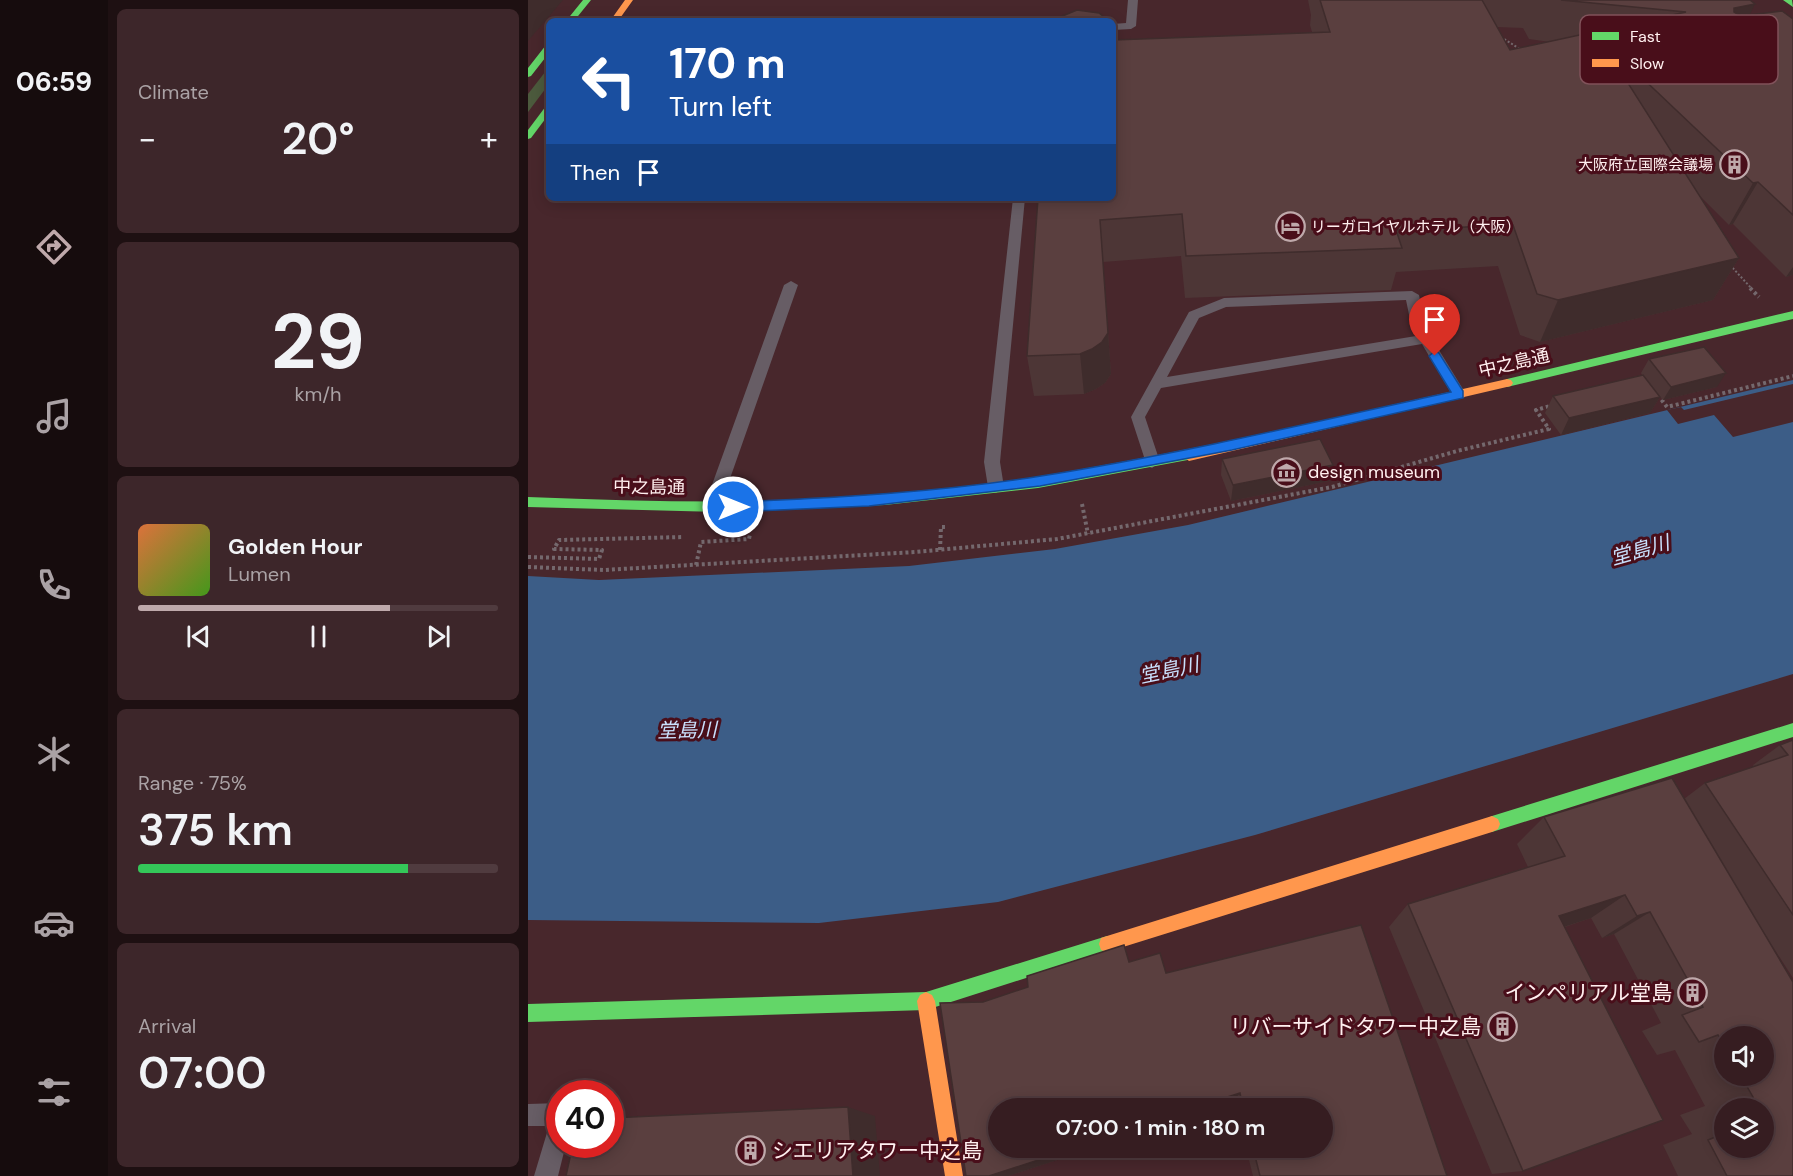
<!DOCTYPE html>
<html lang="en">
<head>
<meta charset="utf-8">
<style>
  body { margin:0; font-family:"DM Sans","Noto Sans JP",sans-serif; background:#3d262a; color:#f1f3f6; height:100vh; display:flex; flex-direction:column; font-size:22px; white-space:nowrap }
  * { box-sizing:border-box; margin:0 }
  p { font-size:20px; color:#aaa2a5 }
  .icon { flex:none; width:33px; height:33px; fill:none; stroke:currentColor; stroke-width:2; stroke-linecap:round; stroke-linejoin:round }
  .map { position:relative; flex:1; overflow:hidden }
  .sheet { display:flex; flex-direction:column; gap:9px; padding:9px; background:#1e1012; width:420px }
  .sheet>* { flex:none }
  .hud { position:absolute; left:18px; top:18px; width:570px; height:183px; border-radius:9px; box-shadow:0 3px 15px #0003,0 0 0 2px #503b3f; background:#1a4fa0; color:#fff; overflow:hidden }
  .buttons { position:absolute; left:1186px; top:1026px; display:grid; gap:12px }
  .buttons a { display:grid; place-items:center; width:60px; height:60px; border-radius:50%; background:#361d21; box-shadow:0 3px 15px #0003,0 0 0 2px #503b3f; font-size:30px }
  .speed { position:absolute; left:18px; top:1080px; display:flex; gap:12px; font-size:30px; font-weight:700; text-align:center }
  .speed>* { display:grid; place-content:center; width:78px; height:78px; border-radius:50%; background:#361d21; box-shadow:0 3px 15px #0003,0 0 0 2px #503b3f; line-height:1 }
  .speed .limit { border:9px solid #d22; background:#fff; color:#111 }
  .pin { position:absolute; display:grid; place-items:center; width:51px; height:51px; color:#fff; margin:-62px -26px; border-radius:50% 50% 50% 0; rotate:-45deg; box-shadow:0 0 6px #0007 }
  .pin .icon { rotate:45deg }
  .me { position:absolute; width:66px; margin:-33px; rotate:90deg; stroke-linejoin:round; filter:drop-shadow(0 0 4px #0008) }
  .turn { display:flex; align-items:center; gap:21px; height:126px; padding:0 24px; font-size:27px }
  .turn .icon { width:78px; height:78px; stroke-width:2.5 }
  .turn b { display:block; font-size:42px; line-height:51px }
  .then { display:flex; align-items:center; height:57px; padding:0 24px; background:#0003; gap:12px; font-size:22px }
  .big { font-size:45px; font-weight:600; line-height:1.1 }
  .sheet .widget { flex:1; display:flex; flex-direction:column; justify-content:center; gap:9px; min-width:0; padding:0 21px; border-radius:9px; background:#3d262a }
  .sheet .dial { align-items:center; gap:0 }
  .dial b { font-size:78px; line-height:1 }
  .song { display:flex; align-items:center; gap:18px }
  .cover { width:72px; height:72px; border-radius:9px; background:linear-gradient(135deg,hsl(20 70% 55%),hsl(100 70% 35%)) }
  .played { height:6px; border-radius:3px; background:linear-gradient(90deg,#bfa9ab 70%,#503b3f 70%) }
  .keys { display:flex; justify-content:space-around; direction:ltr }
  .heat { display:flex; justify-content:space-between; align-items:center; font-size:33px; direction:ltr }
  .charge { height:9px; border-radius:4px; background:linear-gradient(90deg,#34c759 75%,#503b3f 0) }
  .trip { position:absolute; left:460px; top:1098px; width:345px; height:60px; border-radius:30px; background:#361d21; box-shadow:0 3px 15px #0003,0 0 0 2px #503b3f; font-weight:600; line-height:60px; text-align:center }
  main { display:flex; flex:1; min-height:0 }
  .dock { display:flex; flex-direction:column; width:108px; justify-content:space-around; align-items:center; background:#160c0d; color:#aaa2a5 }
  .dock .icon { width:42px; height:42px }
  .dock .current { color:#bfa9ab }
  .dock b { font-size:27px; color:#f1f3f6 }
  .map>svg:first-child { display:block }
</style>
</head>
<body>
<main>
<nav class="dock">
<b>06:59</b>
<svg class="icon current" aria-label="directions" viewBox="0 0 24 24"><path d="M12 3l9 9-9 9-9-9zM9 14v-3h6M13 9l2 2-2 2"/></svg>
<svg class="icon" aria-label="music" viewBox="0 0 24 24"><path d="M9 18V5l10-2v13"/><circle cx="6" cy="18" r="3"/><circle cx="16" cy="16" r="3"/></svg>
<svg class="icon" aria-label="phone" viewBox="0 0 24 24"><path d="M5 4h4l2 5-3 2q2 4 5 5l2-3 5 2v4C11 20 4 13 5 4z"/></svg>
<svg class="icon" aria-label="climate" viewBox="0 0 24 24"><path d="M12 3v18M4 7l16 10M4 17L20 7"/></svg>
<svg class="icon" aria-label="car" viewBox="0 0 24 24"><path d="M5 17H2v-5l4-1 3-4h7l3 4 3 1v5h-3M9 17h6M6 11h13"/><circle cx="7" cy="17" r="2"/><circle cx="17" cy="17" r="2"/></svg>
<svg class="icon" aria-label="filters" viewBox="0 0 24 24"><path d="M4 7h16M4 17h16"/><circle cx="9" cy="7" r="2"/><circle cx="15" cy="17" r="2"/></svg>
</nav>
<section class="sheet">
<div class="widget"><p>Climate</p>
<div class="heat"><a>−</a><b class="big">20°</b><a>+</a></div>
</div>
<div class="widget dial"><b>29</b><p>km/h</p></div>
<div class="widget">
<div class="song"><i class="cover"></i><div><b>Golden Hour</b><p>Lumen</p></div></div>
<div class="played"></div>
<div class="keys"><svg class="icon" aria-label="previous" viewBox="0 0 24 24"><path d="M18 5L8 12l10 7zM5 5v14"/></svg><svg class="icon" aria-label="pause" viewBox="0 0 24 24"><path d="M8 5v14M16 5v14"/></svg><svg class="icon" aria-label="next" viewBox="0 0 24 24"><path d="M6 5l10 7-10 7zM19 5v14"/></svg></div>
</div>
<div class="widget"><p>Range · 75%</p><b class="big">375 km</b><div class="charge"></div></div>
<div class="widget"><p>Arrival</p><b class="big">07:00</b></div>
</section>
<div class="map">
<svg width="1265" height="1176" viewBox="0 0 1265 1176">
  <rect width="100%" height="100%" fill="#48272c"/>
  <path fill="#4c5a3d" d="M21,67V84L0,112V94Z"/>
  <path fill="#3c5d87" d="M1265,380V674L727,835L470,902L291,923L0,920V576L71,580L381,566L527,549L660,525Z"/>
  <path fill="#48272c" d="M1265,384V422L1205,437L1186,415L1150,424L1139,410L1153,407L1156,410Z"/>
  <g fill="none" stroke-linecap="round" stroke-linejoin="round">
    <path stroke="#74686d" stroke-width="2" stroke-dasharray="2 2" stroke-linecap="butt" d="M973,37L995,51
      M1202,265L1224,289"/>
    <path stroke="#74686d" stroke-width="4" stroke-dasharray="3 3" stroke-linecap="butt" d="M1222,288L1231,297
      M1130,395L1139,407L1265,376
      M554,504L560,534
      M412,550L413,527H417
      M0,557L71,559L74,550L26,549L31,540L156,537
      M168,565L173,542L221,539L222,534
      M0,567L76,570L387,552L529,539L804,487L929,451L1021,429L1008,410L1022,406"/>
    <path fill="#675d65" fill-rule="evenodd" d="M600,0H610L608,26L603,29L585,30V24L598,23Z
      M485,198H497L472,462L476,487L468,493L460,487L456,462Z
      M263,281L270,285L192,507L184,513L178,511L176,507L256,285Z
      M884,291L891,295L898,329L938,394L936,398H926L894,344L633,388L617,417L632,462L624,468L619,466L603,417L661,312L696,298ZM878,300L884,329L888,336L639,377L671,318L698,307Z
      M32,1103V1144H38L30,1176H6L21,1126H0V1104Z"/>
    <path fill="#63d668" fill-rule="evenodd" d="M55,0H63L46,21H38Z
      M1255,0H1264L1265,7Z
      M21,44V53L3,76L0,77V68L18,45Z
      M21,105V114L3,138L0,139V130L18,106Z
      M1265,311V319L979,387L973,383L979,379Z
      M661,451L667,456L665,459L510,488L357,505L191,512L0,507V497C102,501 203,504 305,499C425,493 543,474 661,451Z
      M1265,723V737L964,832L958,829L956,824L958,819L964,816Z
      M579,936L585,938L587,944L585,950L579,952L398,1010L0,1022V1004L398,992Z"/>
    <path fill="#ff974d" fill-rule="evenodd" d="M97,0H105L90,21H82Z
      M979,379L983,380L985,383L983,386L661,461L655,456L661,451Z
      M964,816L970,819L972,824L970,829L964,832L579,952L573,950L571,944L573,938L579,936Z
      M398,992L404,995L407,1001L435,1176H417L389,1001L392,995Z"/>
  </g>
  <path fill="#4d3636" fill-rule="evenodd" d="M780,0H1222V15L1265,19V275L1258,277L1205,224L1201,225L1170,194L1211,258L1185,300L1012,342L992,335L970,266L868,272L863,290L657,298L653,256L575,262L583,374L577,383L568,389L556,394L506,396L499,356L510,198L784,32L782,25L783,15ZM969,27L995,28L1001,39L1022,42L982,50Z
    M1121,359L1189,387L1135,400L1132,397L1122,413L1033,435L1017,413L1025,396L1114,375L1113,373Z
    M694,459L801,481L703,501L693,475Z
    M1265,740V978L1232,927L1265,1176H1150L1135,1145L1164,1134L1152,1115L1177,1106L1147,1050L1129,1055L1114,1031L1133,1023L1086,934L1074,938L1063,918L1037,927L995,1171L964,1174L861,927L880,904L1000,867L989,844L1016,817L1156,799L1177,783L1226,767L1225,765L1252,745ZM1197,1036L1236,1076H1197ZM1197,1108H1236L1197,1148Z
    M833,925L919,1176H725L718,1148H795V1108H708L706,1101L683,1108H471V1148H566L480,1176H438L412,1003L455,1002L500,987L499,976L596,945L601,962L632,953L638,973Z"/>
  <path fill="#3f2c2c" d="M0,0H35L0,41Z
    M1207,0L1227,4L1207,46L1187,50Z
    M1230,182L1205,224L1201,225L1225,183Z
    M1211,258L1185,300L1012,342L1030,300Z
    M1265,267V275L1258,277Z
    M580,333L583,374L577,383L568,389L556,394L552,354Z
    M1198,373L1189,387L1135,400L1143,387Z
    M1132,397L1122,413L1033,435L1041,418Z
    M805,465L801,481L703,501L705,485Z
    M1097,895L1063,918L1002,938L1031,916Z
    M1122,912L1086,934L1074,938L1109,916Z
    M712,1093L706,1101L683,1108H665Z
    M320,1107L347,1116L352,1176H325Z
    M547,1148H566L480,1176H461Z"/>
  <path fill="#5a3f3f" stroke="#3f2c2c" stroke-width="1.5" d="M792,0H954L982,50L1158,12L1033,0H1222L1227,4L1206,8V12L1213,16L1254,11L1265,19V215L1230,182L1225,183L1089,54L1084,58L1211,258L1030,300L1009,294L985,225L868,230L874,248L658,256L654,214L572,220L580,333L574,342L564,349L552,354L499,356L510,198H585V40L802,32Z
    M549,10L571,13L581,21H528L532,17Z
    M1176,347L1198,373L1143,387L1121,359Z
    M1115,375L1132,397L1041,418L1025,396Z
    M792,439L805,465L705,485L694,459Z
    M1265,740V915L1177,783L1260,755L1252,745Z
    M1144,778L1265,982V1176H1199L1180,1140L1197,1133V1148H1236V1108H1199L1197,1106L1225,1097L1213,1076H1236V1036H1197V1047L1190,1035L1171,1042L1154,1015L1175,1007L1122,912L1109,916L1097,895L1031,916L1135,1120L995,1171L880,904L1037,856L1016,817Z
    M833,925L919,1176H732L725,1148H795V1108H715L712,1093L665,1108H471V1148H547L461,1176H438L412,1003L455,1002L500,987L499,976L596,945L601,962L632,953L638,973Z
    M320,1107L325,1176H38L45,1144H82V1118Z"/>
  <path fill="#1a73e8" stroke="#114b97" stroke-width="1.5" d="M907,351L911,353L935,391V398L704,450L512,486L341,506L205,512L199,507L205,502C308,498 411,492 513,476C651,454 787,422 923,392L901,356Z"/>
  <defs>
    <symbol id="building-ring" viewBox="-11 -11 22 22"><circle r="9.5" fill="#490e1a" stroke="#bfa9ab" stroke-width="1.5"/><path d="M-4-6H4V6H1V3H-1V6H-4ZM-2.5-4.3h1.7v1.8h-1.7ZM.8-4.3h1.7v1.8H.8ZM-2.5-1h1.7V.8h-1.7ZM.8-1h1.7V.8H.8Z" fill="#bfa9ab"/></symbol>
    <symbol id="hotel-ring" viewBox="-11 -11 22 22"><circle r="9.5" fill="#490e1a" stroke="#bfa9ab" stroke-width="1.5"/><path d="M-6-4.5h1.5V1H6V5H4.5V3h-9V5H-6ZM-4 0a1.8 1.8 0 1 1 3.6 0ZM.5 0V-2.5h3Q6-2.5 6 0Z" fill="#bfa9ab"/></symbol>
    <symbol id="museum-ring" viewBox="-11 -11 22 22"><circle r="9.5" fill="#490e1a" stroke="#bfa9ab" stroke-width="1.5"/><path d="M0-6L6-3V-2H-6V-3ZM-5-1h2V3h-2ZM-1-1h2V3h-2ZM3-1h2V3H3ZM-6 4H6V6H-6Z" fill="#bfa9ab"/></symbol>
  </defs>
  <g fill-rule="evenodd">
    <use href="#building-ring" x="1190" y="148" width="33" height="33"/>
    <use href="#hotel-ring" x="746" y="210" width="33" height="33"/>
    <use href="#museum-ring" x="742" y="456" width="33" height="33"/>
    <use href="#building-ring" x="1148" y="976" width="33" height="33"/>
    <use href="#building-ring" x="958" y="1010" width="33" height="33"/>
    <use href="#building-ring" x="206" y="1134" width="33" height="33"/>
  </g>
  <g text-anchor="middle" stroke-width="6" stroke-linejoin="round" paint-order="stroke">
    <g font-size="15" fill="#ffefef" stroke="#490e1a" text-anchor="end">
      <text x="1185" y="170">大阪府立国際会議場</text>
      <text x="783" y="232" text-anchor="start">リーガロイヤルホテル（大阪）</text>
    </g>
    <g font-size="18" fill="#ffefef" stroke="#490e1a">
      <text transform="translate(986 363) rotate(-13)" y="6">中之島通</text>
      <text transform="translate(121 487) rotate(1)" y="6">中之島通</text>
    </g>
    <g font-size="18" fill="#ffefef" stroke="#490e1a" text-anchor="start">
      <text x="780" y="478">design museum</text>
    </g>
    <g font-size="20" font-style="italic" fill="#c9e0fd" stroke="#490e1a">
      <text transform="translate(1112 550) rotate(-16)" y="7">堂島川</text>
      <text transform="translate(641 670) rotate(-12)" y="7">堂島川</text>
      <text transform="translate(159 730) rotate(-1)" y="7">堂島川</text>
    </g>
    <g font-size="21" fill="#ffefef" stroke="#490e1a" text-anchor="end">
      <text x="1144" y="1000">インペリアル堂島</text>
      <text x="953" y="1034">リバーサイドタワー中之島</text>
      <text x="244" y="1158" text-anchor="start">シエリアタワー中之島</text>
    </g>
  </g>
  <rect x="1052" y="15" width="198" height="69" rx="9" fill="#490e1a" stroke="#80525a" stroke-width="1.5"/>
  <rect x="1064" y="32" width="27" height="8" fill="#63d668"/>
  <rect x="1064" y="59" width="27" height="8" fill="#ff974d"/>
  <g font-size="16" fill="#ffefef">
    <text x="1102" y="42">Fast</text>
    <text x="1102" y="69">Slow</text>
  </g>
</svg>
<div class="buttons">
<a><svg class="icon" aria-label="sound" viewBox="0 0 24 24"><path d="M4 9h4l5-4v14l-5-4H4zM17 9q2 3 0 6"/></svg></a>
<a><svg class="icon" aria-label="layers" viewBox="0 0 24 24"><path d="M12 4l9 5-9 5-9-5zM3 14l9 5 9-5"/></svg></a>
</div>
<div class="speed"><div class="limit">40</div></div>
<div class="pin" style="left:907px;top:356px;background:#d93025"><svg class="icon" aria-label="arrive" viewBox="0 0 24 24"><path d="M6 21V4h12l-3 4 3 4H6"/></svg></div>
<svg class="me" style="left:205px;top:507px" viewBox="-20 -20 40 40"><circle r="17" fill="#1a73e8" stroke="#fff" stroke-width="3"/><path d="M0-11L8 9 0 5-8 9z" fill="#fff"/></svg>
<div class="trip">07:00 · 1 min · 180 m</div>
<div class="hud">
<div class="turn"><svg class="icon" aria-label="left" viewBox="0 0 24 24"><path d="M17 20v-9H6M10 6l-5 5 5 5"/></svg><div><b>170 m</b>Turn left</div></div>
<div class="then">Then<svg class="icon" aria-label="arrive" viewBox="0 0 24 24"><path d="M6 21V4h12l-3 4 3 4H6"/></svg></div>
</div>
</div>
</main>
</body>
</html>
